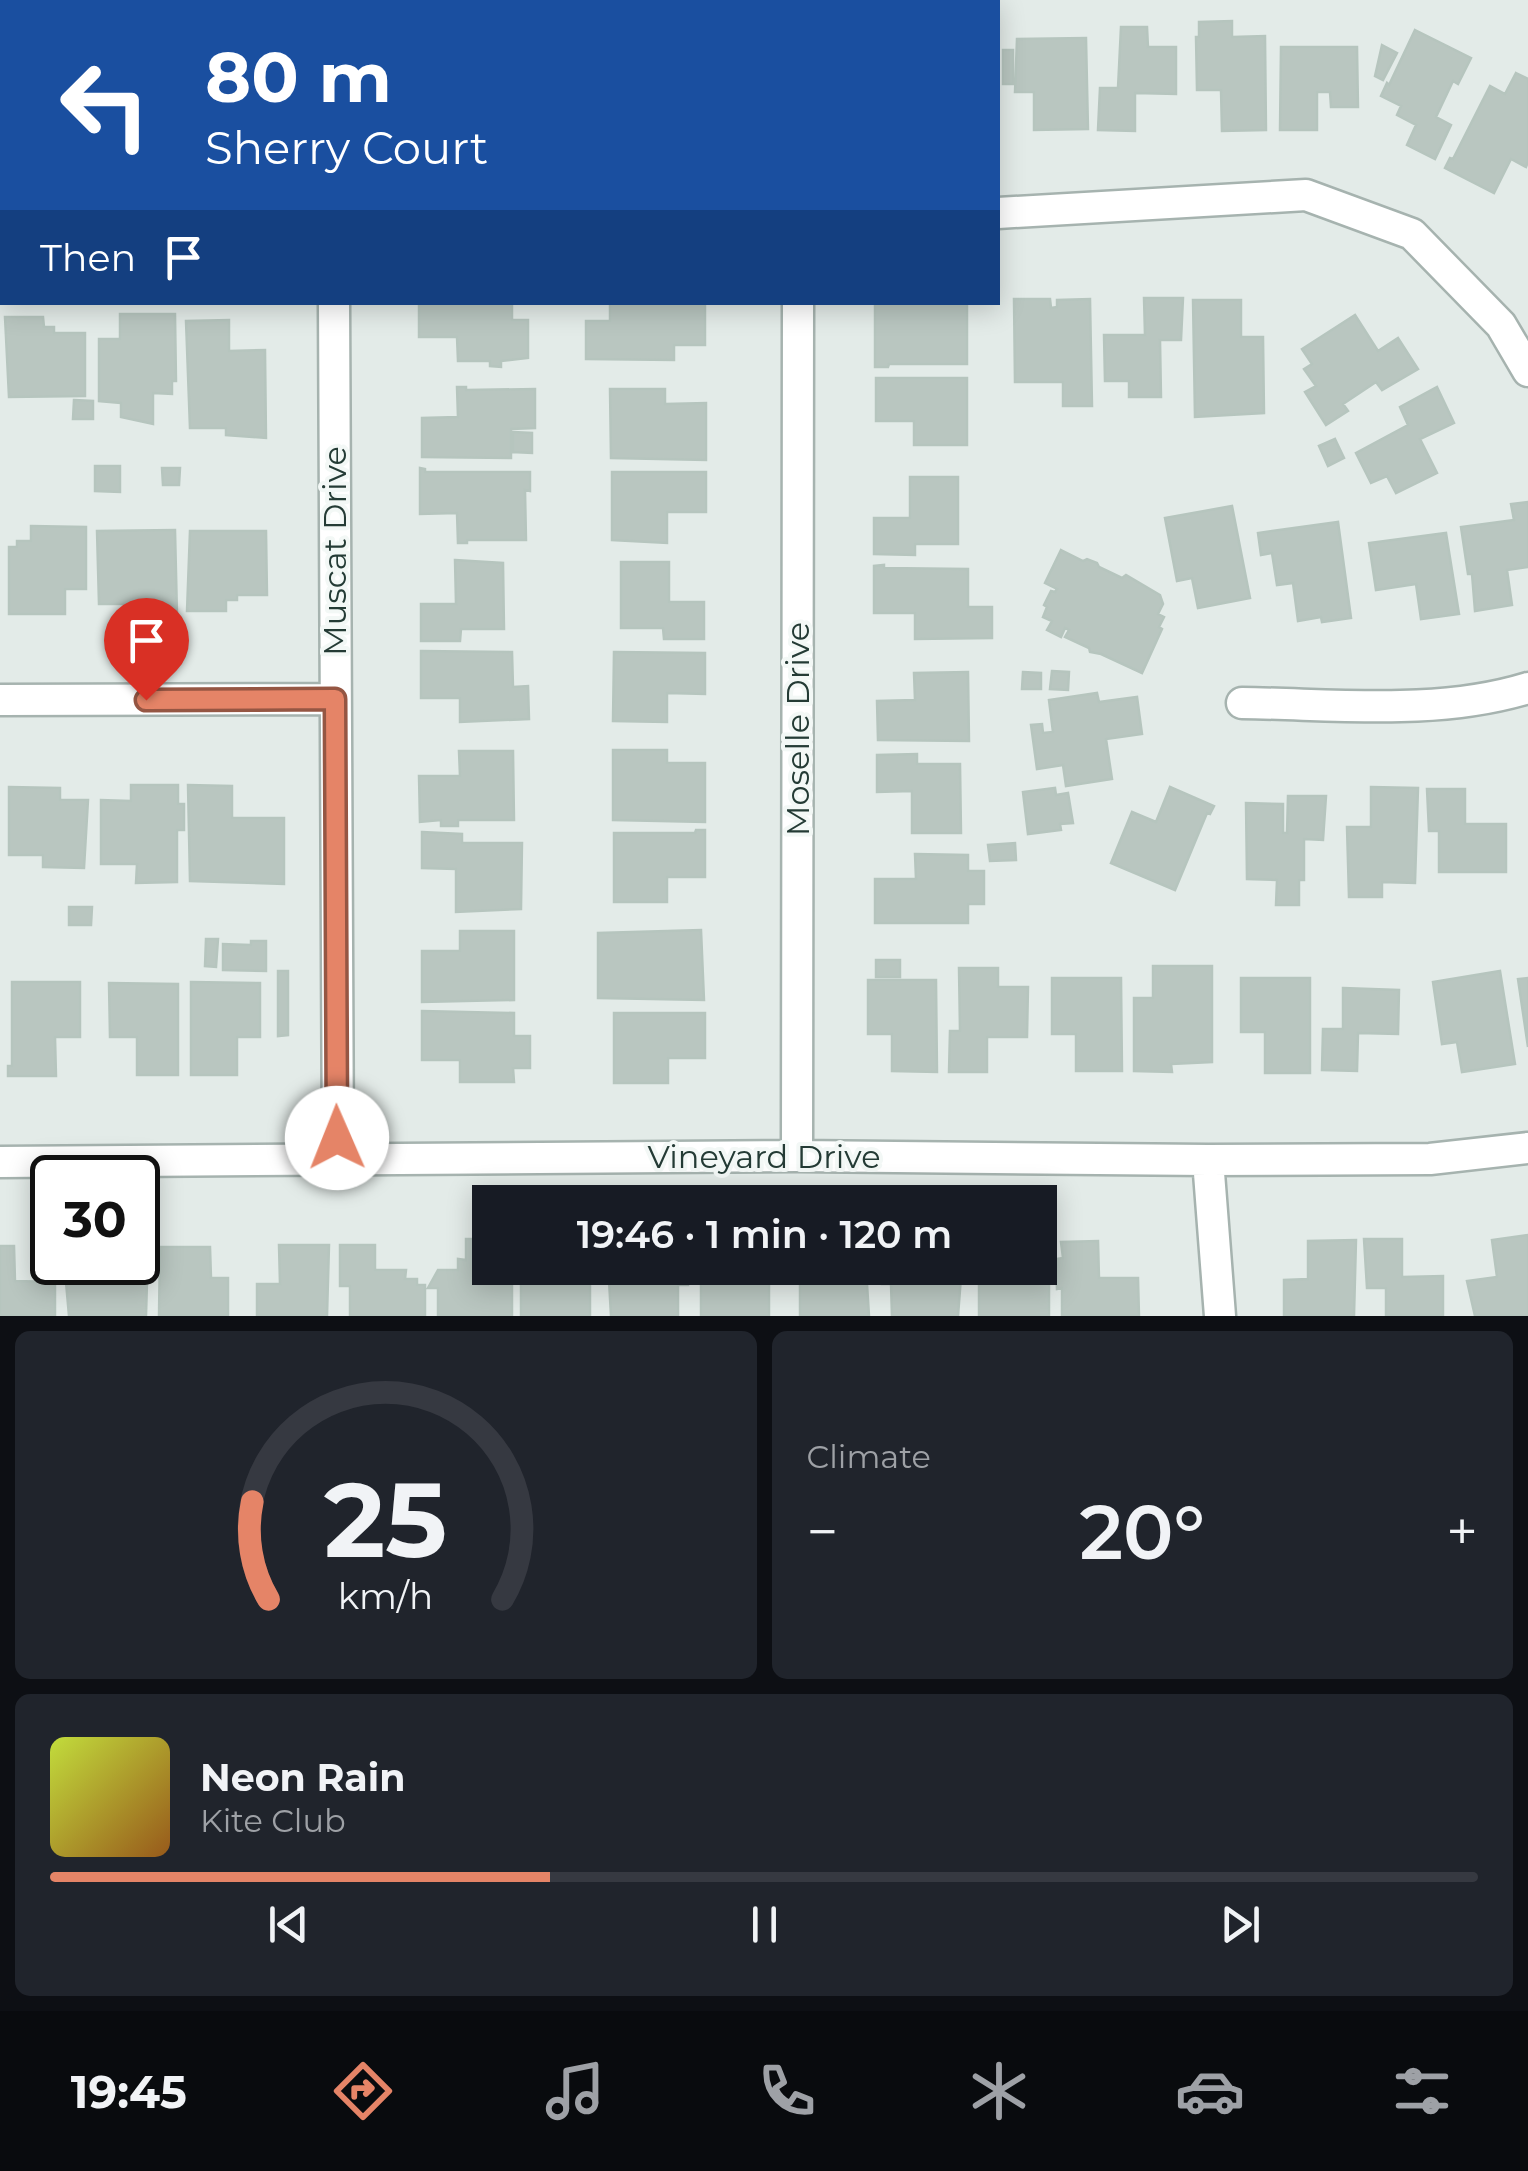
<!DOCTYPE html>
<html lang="en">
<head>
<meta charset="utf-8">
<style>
  body { margin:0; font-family:Montserrat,sans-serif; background:#20242c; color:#f1f3f6; height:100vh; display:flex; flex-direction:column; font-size:38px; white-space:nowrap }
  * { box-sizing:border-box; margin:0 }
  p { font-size:32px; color:#9ea1a6 }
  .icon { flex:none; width:55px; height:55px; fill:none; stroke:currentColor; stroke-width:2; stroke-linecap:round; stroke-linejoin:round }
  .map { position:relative; height:1316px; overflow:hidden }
  .panel { display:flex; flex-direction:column; gap:15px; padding:15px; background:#0d0f14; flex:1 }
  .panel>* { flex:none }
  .hud { position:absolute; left:0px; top:0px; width:1000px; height:305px; box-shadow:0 5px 25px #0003; background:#1a4fa0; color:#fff; overflow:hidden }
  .speed { position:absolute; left:30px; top:1155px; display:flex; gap:20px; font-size:50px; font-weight:700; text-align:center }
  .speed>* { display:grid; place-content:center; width:130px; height:130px; border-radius:50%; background:#171b24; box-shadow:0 5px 25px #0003; line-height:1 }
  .speed .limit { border:5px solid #111; border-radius:15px; background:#fff; color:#111 }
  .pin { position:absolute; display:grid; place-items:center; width:85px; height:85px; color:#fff; margin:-102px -42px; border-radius:50% 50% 50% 0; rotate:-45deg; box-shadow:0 0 10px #0007 }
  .pin .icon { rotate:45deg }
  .me { position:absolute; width:110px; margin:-55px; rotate:359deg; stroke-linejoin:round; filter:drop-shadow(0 0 8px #0008) }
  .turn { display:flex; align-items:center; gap:35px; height:210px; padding:0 40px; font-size:45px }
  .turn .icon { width:130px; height:130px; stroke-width:2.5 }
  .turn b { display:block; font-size:70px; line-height:85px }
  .then { display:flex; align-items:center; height:95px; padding:0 40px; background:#0003; gap:20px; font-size:38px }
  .big { font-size:75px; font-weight:600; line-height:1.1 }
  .panel .widget { flex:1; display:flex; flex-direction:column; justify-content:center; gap:15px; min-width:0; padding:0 35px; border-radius:15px; background:#20242c }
  .panel .dial { align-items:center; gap:0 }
  .dial svg { height:260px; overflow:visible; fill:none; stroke:#363941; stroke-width:7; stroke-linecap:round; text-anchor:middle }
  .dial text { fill:#f1f3f6; stroke:none }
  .song { display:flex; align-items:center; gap:30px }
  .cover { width:120px; height:120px; border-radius:15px; background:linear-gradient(135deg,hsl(70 70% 55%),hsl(30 70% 35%)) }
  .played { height:10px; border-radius:5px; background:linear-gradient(90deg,#e58467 35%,#363941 35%) }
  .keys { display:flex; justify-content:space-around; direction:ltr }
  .heat { display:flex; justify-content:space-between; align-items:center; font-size:55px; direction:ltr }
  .panel .tiles { flex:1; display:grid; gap:15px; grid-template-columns:1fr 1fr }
  .widget:last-child { grid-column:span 2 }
  .trip { position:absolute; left:472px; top:1185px; width:585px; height:100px; border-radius:0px; background:#171b24; box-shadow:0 5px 25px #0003; font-weight:600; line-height:100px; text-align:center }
  .menu { display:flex; height:160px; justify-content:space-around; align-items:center; background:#090b0e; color:#9ea1a6 }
  .menu .icon { width:70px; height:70px }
  .menu .selected { color:#e58467 }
  .menu b { font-size:45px; color:#f1f3f6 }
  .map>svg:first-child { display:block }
</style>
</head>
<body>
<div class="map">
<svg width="1528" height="1316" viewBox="0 0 1528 1316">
  <rect width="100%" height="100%" fill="#e3ebe8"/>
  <path fill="#b9c6c0" stroke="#b6c5be" stroke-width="2.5" d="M1232,21V37L1265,36L1266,130L1222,131L1221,90H1197L1196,37H1199V22Z
    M1121,27H1147L1148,47H1176V94L1135,93V131L1098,130L1100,88H1118Z
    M1415,30L1471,58L1458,84L1453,81L1436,117L1451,125L1435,159L1407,145L1416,125L1397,115L1401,106L1381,96L1387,83L1389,85Z
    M1086,38L1088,129L1034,130V92H1015L1017,39Z
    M1382,45L1397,53L1383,80L1375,76Z
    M1281,47H1357L1358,107H1331L1330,92H1317V130H1280Z
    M1003,50H1013V84H1003Z
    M1516,73L1528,79V162L1526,167L1511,159L1494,193L1445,168L1450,158L1453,159L1490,86L1505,94Z
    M1144,298H1183L1181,340H1160L1161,397H1129V381H1105L1104,335H1145Z
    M1014,299H1050L1051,308L1057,307V300L1090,299L1092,406H1063V382H1015Z
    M1193,300H1241V337H1263L1264,413L1195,417Z
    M419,302H512V320H528V358L501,361V367L490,366V361H458L457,337H419Z
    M610,302H705V345H674V360L586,359V321H610Z
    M875,302H967V364H889L888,367H875Z
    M120,314H175L176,381H172V394L153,393V424L121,417V403L99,401V339H120Z
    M1355,315L1378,351L1398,338L1418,369L1382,390L1376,382L1343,404L1348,411L1326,425L1305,392L1316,386L1304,369L1312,364L1302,349Z
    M5,317H43L44,327H54V333H85V396L9,397Z
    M229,320V351L265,350L266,438L226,435V428H190L186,321Z
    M876,378H967V445H914V421H876Z
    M457,387H466V390L535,389V428L511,429V458L422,457V418L458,417Z
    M1437,387L1454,423L1420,439L1437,473L1396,493L1387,476L1371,483L1356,453L1408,425L1400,407Z
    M610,389H665V404L706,403V460L611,458Z
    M74,400L93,401V419H73Z
    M513,432L532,433V453L513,452Z
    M1335,439L1344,458L1328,466L1319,446Z
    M95,466H120V492L95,491Z
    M162,468H180L179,485H163Z
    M420,468L425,469V472H530V491L525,490L526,540H467V543H458L457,513L420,514Z
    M612,472H706V512H667V543L612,540Z
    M910,477H958V544H915V555L874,554V518H910Z
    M1528,502V567L1507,570L1512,605L1475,611L1472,574H1468L1461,527L1514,520L1511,504Z
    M1232,506L1250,598L1198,608L1192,578L1177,581L1165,518Z
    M1338,522L1351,618L1322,622L1321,617L1298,621L1293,583L1277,585L1272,553L1261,555L1258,533Z
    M31,526L86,527V589H65V614H9V547H17V541H31Z
    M175,530L177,615L127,616V604H99L97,531Z
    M190,531H266L267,595H237V600H226V611H187Z
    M1446,533L1459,614L1421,619L1416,584L1376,590L1369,543Z
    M1061,550L1083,561L1087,559L1097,563L1099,567L1122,578L1126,575L1160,595L1163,604L1158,614L1164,617L1159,627L1162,629L1142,673L1101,654L1090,652L1089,648L1065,637L1069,630L1065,628L1061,637L1047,630L1052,621L1043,617L1047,607L1044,605L1051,591L1055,592L1057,589L1045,583Z
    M455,560L503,563L504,629H461L460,641H421V604H456Z
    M621,562H669V602H704V639H664L663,628H621Z
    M884,565V568L968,569V607H992V638L915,639V613H874V566Z
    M421,651L512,652L513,687L528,686L529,719L460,722V698H421Z
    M614,652L705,653V694L667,693V722L613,721Z
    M1052,671L1069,672L1068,690L1050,689Z
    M968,672L969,741L878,740L877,701L915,700L914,673Z
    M1023,672L1041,673V689H1022Z
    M1097,693L1099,702L1137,697L1142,734L1106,739L1112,779L1066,786L1063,765L1037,769L1031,725L1042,724L1043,733L1053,732L1049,700Z
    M613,750H667V763H705V822L613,820Z
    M459,751H513L514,820H458V826H441V820L420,822L419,776H460Z
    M917,754V764H960L961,833H912V791L877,792V755Z
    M131,785H178V804H184V830H177V882L136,883L137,864H101V800L131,801Z
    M188,785L232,786V818H284V884L190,881Z
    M9,787L60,788V800H88L84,868L43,867V855H9Z
    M1170,787L1214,806L1210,814L1207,813L1175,890L1111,863L1132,812L1156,822Z
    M1371,787L1418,788L1415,883L1382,882V897H1349L1347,827H1371Z
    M1055,788L1056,795L1068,793L1073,823L1060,824L1061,830L1028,834L1023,792Z
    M1427,789H1465V824H1506V872H1439V831H1429Z
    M1288,796H1326L1323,840L1304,839V880H1299V905H1276L1277,880L1247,879L1246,803L1283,804V833H1287Z
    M696,830H705V877H667V902H614V833H695Z
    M422,832L462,834V843H522L521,909L456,912V869L422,868Z
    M1015,843L1016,860L990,861L988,845Z
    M915,854L968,855V871H984V904H968V923H875V879H916Z
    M69,907H92L91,925H69Z
    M701,930L704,1000L598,998V933Z
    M460,931H514V1000L422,1002V951H460Z
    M206,939H218L216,967L205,966Z
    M251,941H266V971L223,970V944L251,945Z
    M876,960H900V977H876Z
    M1153,966H1212V1062L1171,1064L1172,1072L1134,1071V998H1153Z
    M959,968H998V987H1028L1027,1037H987V1072H949L950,1031H960Z
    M278,971H288V1035L278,1036Z
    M1500,971L1515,1064L1462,1072L1457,1042L1442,1044L1433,982Z
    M1052,978H1121L1122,1071H1076V1034H1052Z
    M1241,978H1310V1073H1265V1032H1241Z
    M1528,978V1047L1518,979Z
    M868,980H936L937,1072L892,1071V1034H868Z
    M12,982H80V1037H55L56,1076H8V1066H12Z
    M191,982L260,983V1037H237V1075H191Z
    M109,983L178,984V1075H137V1037H110Z
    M1343,988L1399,990L1398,1034L1358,1033L1357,1071L1322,1070L1323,1029H1343Z
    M422,1011L514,1013V1036H530V1068H513L514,1082H460V1060H422Z
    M614,1013H705V1058H668V1083H614Z
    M1528,1235V1316H1475L1467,1281L1497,1277L1492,1240Z
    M466,1239H490V1268H512V1316H438V1288H428L438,1270H458V1259L466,1260Z
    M1364,1239H1402V1277L1443,1276V1316H1386V1288H1367Z
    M1356,1240L1354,1316H1284V1280L1308,1279V1241Z
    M1098,1241L1099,1278H1138L1139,1316H1062V1288L1057,1289L1056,1259L1063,1258L1061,1242Z
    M1040,1242H1049V1316H979V1280L1007,1279V1268H1040Z
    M279,1245H329L327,1316H257V1284H280Z
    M340,1245H375V1270H406L405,1279H417V1285H425V1316H350V1286H340Z
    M0,1246H14L15,1281L55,1282V1316H0Z
    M138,1247H148L146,1316H69L66,1282L109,1283V1262H138Z
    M160,1247H210L211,1278H228V1316H159Z
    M521,1268H566V1281H590V1316H521Z
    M652,1268H688V1285H678V1316H611L609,1280H652Z
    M701,1268H745V1282H769V1316H701Z
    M827,1268H866L869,1316H800V1279L827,1280Z
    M882,1268H917V1277H961L958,1316H892L891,1284H882Z"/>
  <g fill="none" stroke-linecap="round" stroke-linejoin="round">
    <defs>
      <path id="minor" d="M334,0V2
        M998,213L1306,195L1412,234L1501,325L1528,371
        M0,236H2
        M334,302L338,1160
        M0,700L335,699
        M1242,703C1336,704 1437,716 1528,688
        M797,1156L798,302
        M1208,1160L1220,1316
        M0,1162L797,1156L1208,1160L1430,1159L1528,1148"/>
    </defs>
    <use href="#minor" stroke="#a6b3af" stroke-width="35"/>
    <use href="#minor" stroke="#fff" stroke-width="30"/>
  </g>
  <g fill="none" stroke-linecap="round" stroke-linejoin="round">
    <defs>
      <path id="route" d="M146,700L335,699L337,1138"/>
    </defs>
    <use href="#route" stroke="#955643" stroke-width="25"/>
    <use href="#route" stroke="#e58467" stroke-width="18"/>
  </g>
  <g text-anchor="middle" stroke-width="8" stroke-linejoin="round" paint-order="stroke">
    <g font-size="32" fill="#243b35" stroke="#f3f8f6">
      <text transform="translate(335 551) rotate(-90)" y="11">Muscat Drive</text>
      <text transform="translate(798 729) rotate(-90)" y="11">Moselle Drive</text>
      <text x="764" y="1168">Vineyard Drive</text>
    </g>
  </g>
</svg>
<div class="speed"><div class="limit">30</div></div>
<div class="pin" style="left:146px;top:700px;background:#d93025"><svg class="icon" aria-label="arrive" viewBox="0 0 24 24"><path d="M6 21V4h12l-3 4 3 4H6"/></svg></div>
<svg class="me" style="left:337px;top:1138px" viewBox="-20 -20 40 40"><circle r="19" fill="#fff"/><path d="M0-13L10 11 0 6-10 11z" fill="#e58467"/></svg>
<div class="trip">19:46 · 1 min · 120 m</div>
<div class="hud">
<div class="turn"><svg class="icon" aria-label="left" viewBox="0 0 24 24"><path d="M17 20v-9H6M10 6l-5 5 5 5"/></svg><div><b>80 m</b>Sherry Court</div></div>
<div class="then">Then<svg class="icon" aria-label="arrive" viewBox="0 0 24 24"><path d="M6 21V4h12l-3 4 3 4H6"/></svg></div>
</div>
</div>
<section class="panel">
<div class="tiles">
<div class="widget dial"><svg viewBox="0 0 100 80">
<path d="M14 69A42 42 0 1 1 86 69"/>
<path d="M14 69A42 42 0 0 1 9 39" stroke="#e58467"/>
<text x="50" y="56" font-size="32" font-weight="700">25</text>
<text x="50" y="72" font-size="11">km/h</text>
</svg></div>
<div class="widget"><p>Climate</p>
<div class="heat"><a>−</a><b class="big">20°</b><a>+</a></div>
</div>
<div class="widget">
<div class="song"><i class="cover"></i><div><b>Neon Rain</b><p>Kite Club</p></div></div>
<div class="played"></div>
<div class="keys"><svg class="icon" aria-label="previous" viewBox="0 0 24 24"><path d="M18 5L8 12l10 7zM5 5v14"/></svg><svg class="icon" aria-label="pause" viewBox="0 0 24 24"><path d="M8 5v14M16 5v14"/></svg><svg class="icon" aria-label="next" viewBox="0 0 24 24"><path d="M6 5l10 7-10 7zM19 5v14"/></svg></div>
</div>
</div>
</section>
<nav class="menu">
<b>19:45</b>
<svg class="icon selected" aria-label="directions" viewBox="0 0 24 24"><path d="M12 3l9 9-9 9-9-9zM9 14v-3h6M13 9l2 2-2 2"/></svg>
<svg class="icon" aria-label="music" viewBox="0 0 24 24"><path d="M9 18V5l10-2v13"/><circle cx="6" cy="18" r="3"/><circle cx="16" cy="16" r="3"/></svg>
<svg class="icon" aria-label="phone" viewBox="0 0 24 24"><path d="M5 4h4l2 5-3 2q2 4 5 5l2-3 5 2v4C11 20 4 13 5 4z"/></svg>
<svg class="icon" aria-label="climate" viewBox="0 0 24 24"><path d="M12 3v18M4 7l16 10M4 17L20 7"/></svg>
<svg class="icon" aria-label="car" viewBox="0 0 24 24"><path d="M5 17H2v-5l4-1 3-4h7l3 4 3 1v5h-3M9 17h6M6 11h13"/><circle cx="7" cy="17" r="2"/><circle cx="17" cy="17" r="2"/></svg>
<svg class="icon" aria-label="filters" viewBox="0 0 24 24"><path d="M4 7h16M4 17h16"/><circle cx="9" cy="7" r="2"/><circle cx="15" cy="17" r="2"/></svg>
</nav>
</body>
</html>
